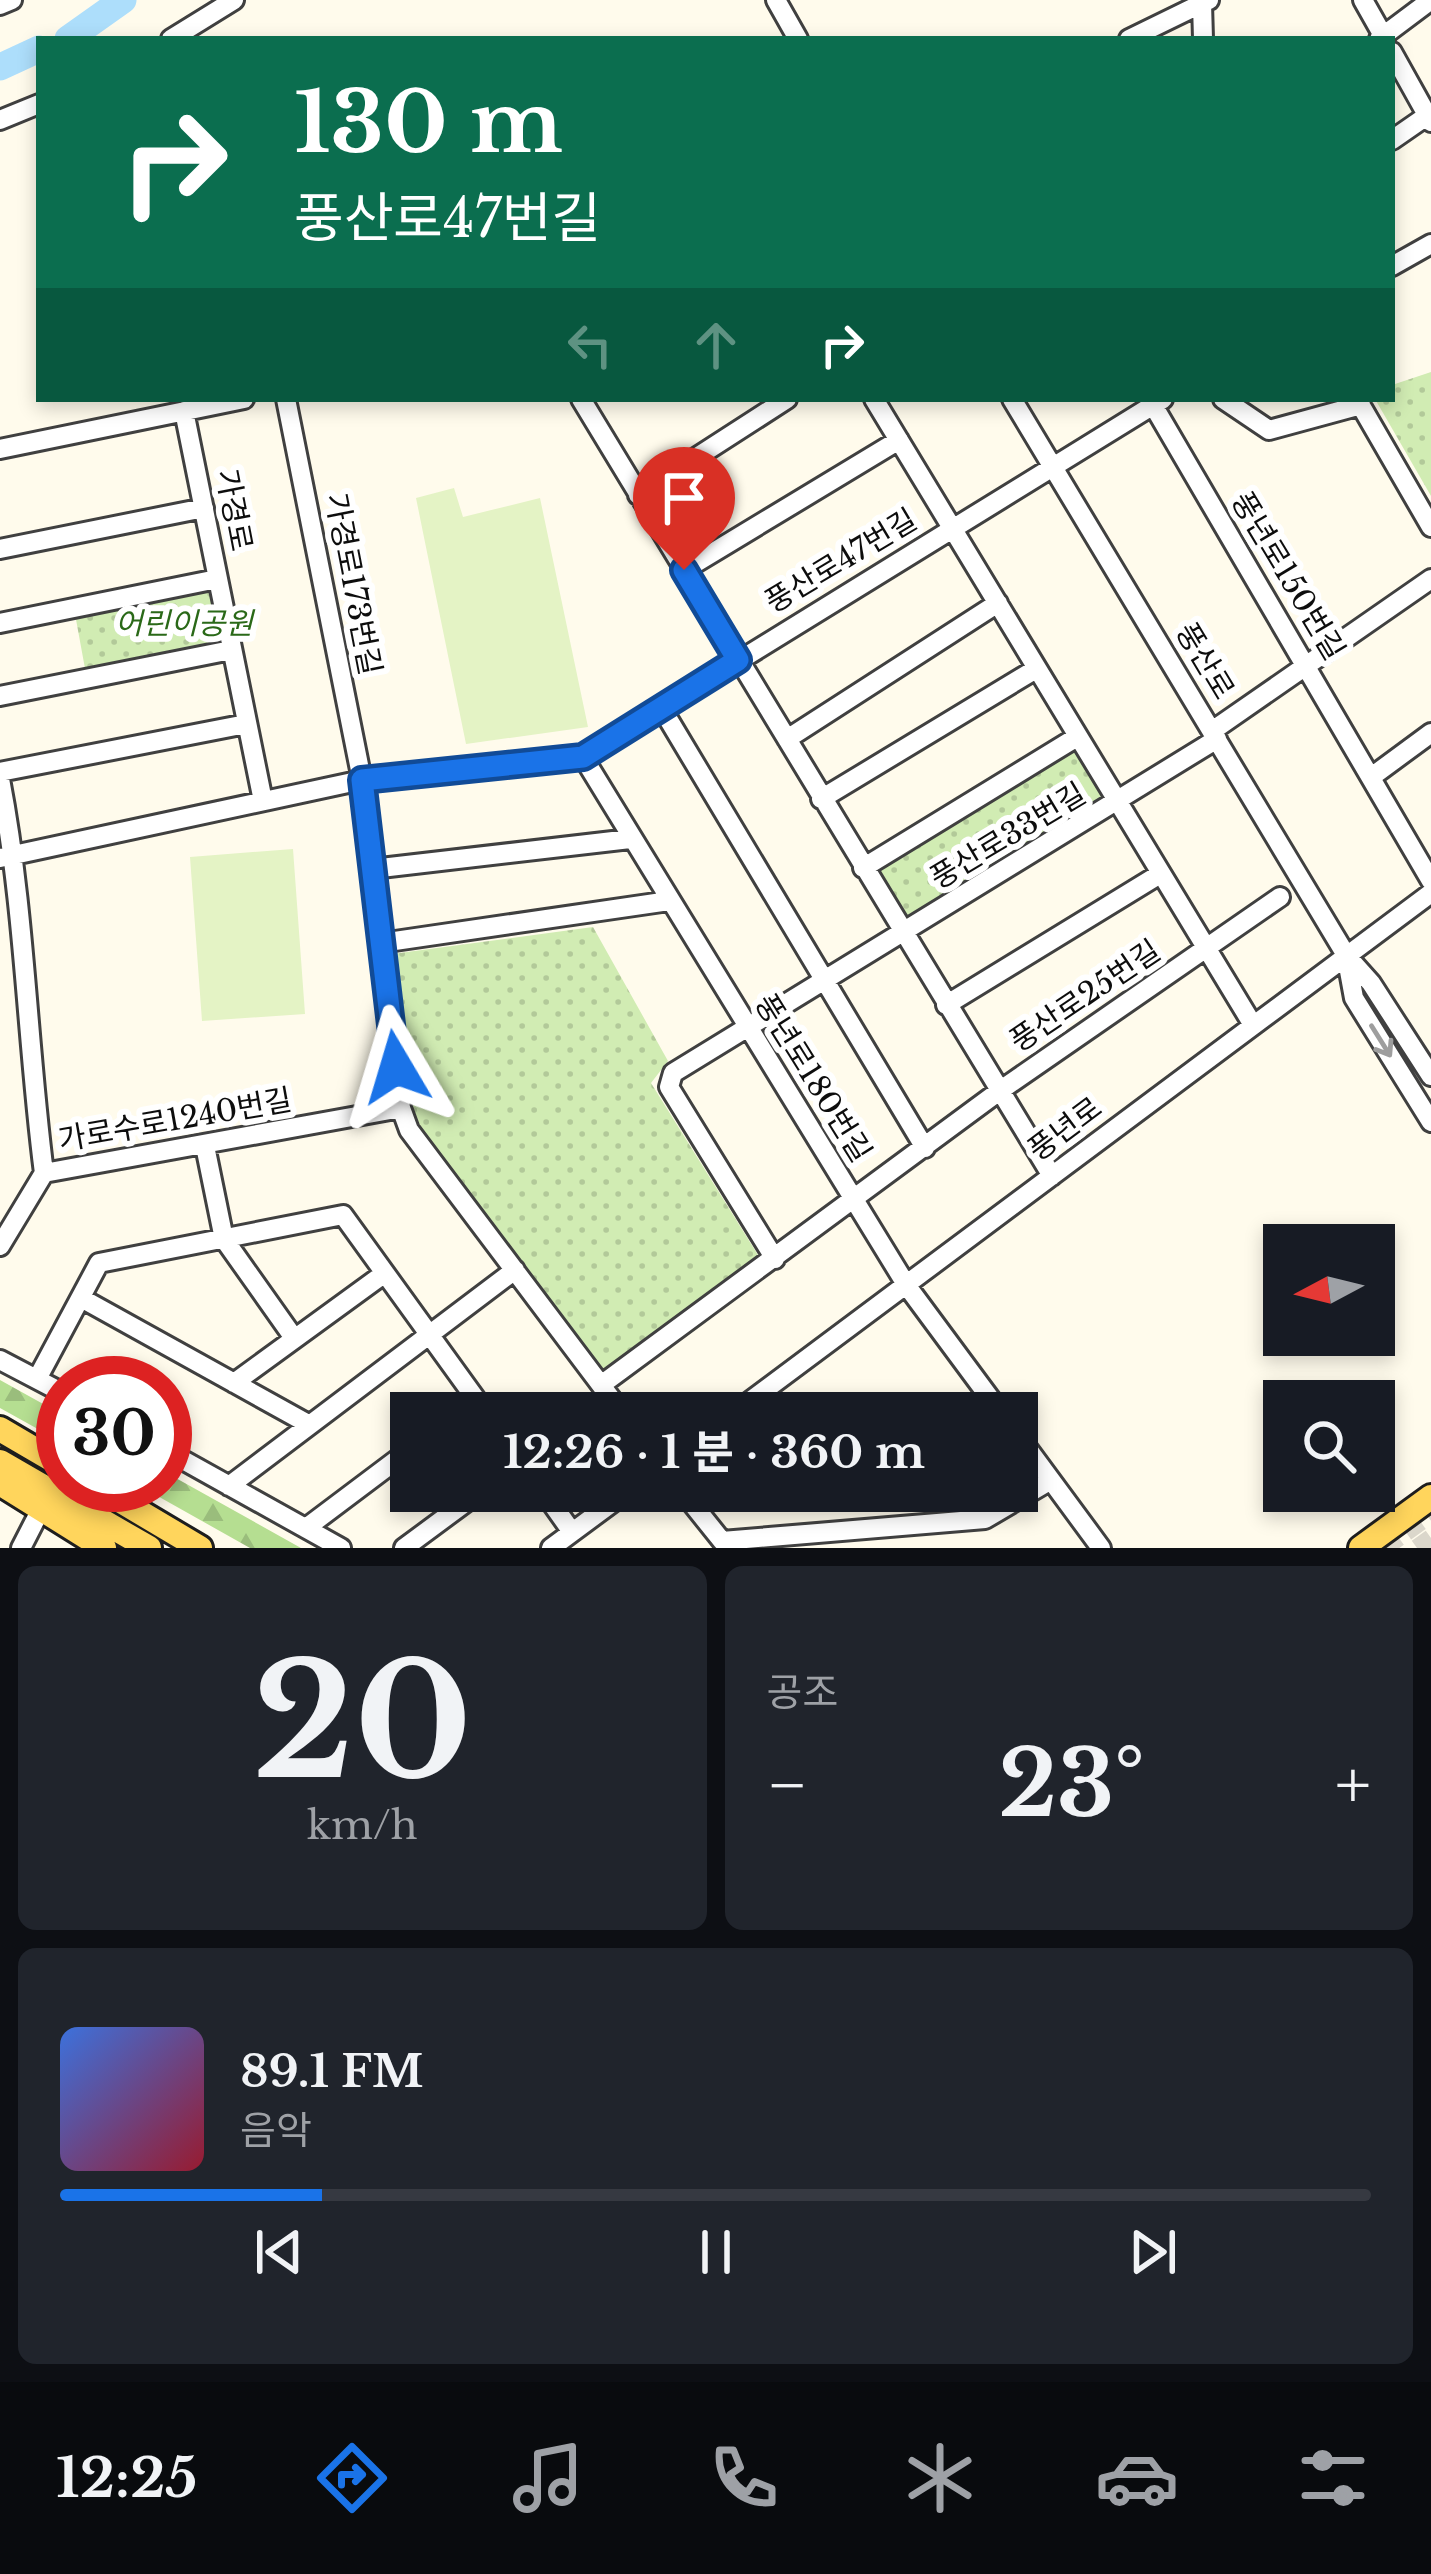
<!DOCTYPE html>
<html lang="ko">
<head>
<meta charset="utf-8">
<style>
  body { margin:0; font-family:"Libre Baskerville","Noto Sans KR",serif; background:#20242c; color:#f1f3f6; height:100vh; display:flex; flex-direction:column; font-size:45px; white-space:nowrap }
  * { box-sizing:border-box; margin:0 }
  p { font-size:39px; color:#9ea1a6 }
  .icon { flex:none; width:66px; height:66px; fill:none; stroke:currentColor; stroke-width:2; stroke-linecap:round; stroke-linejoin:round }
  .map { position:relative; height:1548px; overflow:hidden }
  .details { display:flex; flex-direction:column; gap:18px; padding:18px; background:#0d0f14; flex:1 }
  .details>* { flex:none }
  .top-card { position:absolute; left:36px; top:36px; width:1359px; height:366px; border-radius:0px; box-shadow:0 6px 18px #0003; background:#0b6e4f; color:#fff; overflow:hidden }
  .needle { width:78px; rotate:263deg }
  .tools { position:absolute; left:1263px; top:1224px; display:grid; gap:24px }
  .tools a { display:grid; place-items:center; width:132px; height:132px; border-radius:0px; background:#171b24; box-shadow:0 6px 18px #0003; font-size:60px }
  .speed { position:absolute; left:36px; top:1356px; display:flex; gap:24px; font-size:60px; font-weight:700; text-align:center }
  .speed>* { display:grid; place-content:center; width:156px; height:156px; border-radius:50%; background:#171b24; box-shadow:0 6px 18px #0003; line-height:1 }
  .speed .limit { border:18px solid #d22; background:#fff; color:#111 }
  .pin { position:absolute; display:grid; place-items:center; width:102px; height:102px; color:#fff; margin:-123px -51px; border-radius:50% 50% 50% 0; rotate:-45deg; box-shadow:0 0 12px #0007 }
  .pin .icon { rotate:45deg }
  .me { position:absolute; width:132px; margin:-66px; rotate:353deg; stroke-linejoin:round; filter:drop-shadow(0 0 9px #0008) }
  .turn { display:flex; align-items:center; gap:42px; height:252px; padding:0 60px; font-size:54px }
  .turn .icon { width:156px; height:156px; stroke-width:2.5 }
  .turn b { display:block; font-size:84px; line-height:102px }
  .lanes { display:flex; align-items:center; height:114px; padding:0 60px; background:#0003; justify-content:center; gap:60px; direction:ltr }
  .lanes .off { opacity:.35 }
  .big { font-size:90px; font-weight:700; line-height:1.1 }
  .details .tile { flex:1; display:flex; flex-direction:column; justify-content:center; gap:18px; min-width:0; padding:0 42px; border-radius:18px; background:#20242c }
  .details .dial { align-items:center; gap:0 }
  .dial b { font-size:156px; line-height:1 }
  .song { display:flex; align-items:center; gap:36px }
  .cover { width:144px; height:144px; border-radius:18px; background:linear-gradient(135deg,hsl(220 70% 55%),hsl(350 70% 35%)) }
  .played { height:12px; border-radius:6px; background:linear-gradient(90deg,#1a73e8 20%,#363941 20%) }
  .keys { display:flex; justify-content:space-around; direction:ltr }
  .heat { display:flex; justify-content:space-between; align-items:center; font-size:66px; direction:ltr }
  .details .tiles { flex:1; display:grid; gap:18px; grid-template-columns:1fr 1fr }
  .tile:last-child { grid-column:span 2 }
  .trip { position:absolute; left:390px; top:1392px; width:648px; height:120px; border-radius:0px; background:#171b24; box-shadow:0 6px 18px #0003; font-weight:700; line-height:120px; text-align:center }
  .menu { display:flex; height:192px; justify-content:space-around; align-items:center; background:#090b0e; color:#9ea1a6 }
  .menu .icon { width:84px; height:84px }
  .menu .active { color:#1a73e8 }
  .menu b { font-size:54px; color:#f1f3f6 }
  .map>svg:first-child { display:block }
</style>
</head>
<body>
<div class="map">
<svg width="1431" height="1548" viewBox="0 0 1431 1548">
  <defs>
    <pattern id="grass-dots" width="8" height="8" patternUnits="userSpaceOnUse" patternTransform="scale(3)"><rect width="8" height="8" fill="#d1ecb3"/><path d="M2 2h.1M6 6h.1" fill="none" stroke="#b2c999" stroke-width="1.8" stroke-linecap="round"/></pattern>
    <pattern id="forest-firs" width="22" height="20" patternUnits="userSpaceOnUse" patternTransform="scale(3)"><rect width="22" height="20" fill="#b5de91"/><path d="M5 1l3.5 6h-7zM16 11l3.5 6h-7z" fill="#9abd7c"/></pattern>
  </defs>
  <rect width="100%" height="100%" fill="#fffbec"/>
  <path fill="url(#grass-dots)" d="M1431,372V496L1375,399H1392V385Z
    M205,589L213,593L224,642L219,649L86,674L75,614Z
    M1074,746L1109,803L906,924L874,871Z
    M593,927L668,1061L651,1083L758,1255L603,1373L418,1127L409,1106L392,954Z"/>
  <path fill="url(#forest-firs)" d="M0,1380L63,1415V1443L0,1408Z
    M165,1472L301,1548H250L138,1485H165Z"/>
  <path fill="#e4f3c5" d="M454,488L463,517L540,498L588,727L466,744L416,498Z
    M293,849L305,1014L202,1021L190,857Z"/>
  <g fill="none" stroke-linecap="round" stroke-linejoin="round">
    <path stroke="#addefb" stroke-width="27" d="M68,39L123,0
      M0,67L39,49"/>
    <path stroke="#dbd7cb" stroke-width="18" stroke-dasharray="18 9" stroke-linecap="butt" d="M1384,1548L1431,1514
      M1417,1548L1431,1538"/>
    <defs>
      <path id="minor" d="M776,0L798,39
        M1363,0L1385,39
        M1202,3L1203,39
        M0,5L12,0
        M171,39L234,0
        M1129,39L1209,0
        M1379,39L1431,0
        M1392,52L1431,122
        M0,120L39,104
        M1392,140L1431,113
        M1392,266L1431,244
        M286,399L362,780L401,1108L409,1130L622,1413
        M581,399L1052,1176
        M874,399L1253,1025
        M1012,399L1346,955L1371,983L1431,1076
        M1223,399L1269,430L1361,405
        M1357,399L1431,527
        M1153,405L1431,881
        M184,411L263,801
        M0,449L244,399
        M638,495L787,399
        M0,549L204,508
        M684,570L899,440
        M0,623L217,579
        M0,696L231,650
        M661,707L925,1148
        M1212,731L1431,579
        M787,739L998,603
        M583,757L907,1286L1001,1413
        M0,772L246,724
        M1374,775L1431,733
        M0,779C25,909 27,1042 44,1173
        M821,799L1036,669
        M0,858L362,780L583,757L1163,399
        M863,868L1077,737
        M372,869L630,839
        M381,943L669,901
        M1347,960L1354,998L1431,1122
        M946,1005L1160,874
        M205,1146L224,1239L294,1338
        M0,1246L44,1173L401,1108
        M775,1259L669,1087L673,1073L1217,739
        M81,1298L310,1425
        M0,1360L63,1393
        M37,1379L99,1263L343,1215L486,1413
        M234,1383L385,1273
        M601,1385L998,1092L1280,897
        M734,1413L1431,893
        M1017,1434L1101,1548
        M165,1450L341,1548
        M229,1486L515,1270
        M543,1491L572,1532
        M682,1491L722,1541
        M306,1528L411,1449
        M722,1541L985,1519L1051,1480
        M21,1548L40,1511
        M404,1548L481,1491
        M551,1548L628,1491"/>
      <path id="major" d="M0,1429L63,1466
        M0,1462L149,1548
        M0,1483L104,1548
        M94,1485L200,1548
        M1361,1548L1431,1497"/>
    </defs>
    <use href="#minor" stroke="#404040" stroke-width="24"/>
    <use href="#major" stroke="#1e1e1e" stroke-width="30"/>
    <use href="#minor" stroke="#fff" stroke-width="18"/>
    <use href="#major" stroke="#ffd55c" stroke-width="24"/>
  </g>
  <defs><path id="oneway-shaft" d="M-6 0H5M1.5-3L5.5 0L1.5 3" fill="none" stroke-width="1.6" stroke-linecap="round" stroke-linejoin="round" transform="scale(3)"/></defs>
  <use stroke="#9e9e9e" href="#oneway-shaft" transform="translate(1381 1041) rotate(58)"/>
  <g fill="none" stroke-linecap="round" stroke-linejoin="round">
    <defs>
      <path id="route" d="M396,1067L362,780L583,757L738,660L684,570"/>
    </defs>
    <use href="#route" stroke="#114b97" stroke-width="30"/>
    <use href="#route" stroke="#1a73e8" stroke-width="21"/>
  </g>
  <g text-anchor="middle" stroke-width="12" stroke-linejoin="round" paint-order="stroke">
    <g font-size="30" fill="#0d0d0d" stroke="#fff">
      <text transform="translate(234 510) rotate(79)" y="10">가경로</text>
      <text transform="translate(841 561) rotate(-31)" y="10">풍산로47번길</text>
      <text transform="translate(1288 576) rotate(59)" y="10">풍년로150번길</text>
      <text transform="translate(353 584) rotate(79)" y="10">가경로173번길</text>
      <text transform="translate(1205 661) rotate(59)" y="10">풍산로</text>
      <text transform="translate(1008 836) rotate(-31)" y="10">풍산로33번길</text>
      <text transform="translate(1085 996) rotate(-34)" y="10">풍산로25번길</text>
      <text transform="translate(813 1078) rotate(58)" y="10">풍년로180번길</text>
      <text transform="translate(175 1120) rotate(-10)" y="10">가로수로1240번길</text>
      <text transform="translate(1065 1129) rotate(-37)" y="10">풍년로</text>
    </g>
    <g font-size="30" font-style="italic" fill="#2a6918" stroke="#fff">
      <text x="184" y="634">어린이공원</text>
    </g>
  </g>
</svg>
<div class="tools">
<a><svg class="needle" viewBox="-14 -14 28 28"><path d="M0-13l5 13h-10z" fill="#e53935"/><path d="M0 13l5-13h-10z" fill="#9ea1a6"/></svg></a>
<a><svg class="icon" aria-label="search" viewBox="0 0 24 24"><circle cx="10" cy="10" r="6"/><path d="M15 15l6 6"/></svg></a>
</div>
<div class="speed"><div class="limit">30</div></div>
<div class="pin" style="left:684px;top:570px;background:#d93025"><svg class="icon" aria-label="arrive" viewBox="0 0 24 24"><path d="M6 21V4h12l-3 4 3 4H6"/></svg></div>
<svg class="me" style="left:396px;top:1067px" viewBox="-20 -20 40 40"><path d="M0-17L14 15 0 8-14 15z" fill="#1a73e8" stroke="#fff" stroke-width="4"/></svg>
<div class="trip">12:26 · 1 분 · 360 m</div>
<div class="top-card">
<div class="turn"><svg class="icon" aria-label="right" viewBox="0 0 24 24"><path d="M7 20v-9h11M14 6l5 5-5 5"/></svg><div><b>130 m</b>풍산로47번길</div></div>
<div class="lanes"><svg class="icon off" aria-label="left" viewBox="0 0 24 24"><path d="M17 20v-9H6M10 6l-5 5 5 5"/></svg><svg class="icon off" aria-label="ahead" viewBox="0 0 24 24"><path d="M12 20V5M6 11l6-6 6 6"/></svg><svg class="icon" aria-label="right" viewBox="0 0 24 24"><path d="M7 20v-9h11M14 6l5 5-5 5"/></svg></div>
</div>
</div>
<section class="details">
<div class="tiles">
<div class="tile dial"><b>20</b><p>km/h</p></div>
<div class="tile"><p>공조</p>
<div class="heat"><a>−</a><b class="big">23°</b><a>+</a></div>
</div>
<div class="tile">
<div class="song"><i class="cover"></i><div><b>89.1 FM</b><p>음악</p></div></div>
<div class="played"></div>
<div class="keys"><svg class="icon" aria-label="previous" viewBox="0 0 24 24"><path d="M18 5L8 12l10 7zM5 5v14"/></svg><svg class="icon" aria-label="pause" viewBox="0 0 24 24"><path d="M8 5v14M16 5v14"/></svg><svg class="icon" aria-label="next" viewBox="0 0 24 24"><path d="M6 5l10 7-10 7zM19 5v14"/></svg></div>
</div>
</div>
</section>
<nav class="menu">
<b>12:25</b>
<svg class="icon active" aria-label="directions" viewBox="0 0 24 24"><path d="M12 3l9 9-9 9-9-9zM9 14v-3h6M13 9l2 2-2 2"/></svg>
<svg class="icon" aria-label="music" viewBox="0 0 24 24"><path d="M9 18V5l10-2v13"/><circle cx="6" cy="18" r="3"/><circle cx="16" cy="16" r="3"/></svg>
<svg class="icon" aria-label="phone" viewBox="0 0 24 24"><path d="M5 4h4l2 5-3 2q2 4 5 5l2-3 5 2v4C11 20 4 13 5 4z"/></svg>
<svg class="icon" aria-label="climate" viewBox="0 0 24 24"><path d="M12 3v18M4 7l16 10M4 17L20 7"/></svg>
<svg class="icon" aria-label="car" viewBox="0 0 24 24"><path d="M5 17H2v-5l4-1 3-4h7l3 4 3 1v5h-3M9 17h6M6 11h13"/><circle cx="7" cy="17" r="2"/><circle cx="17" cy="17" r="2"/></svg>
<svg class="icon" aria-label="filters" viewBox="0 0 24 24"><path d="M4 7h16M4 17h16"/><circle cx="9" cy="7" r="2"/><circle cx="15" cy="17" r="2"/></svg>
</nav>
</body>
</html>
